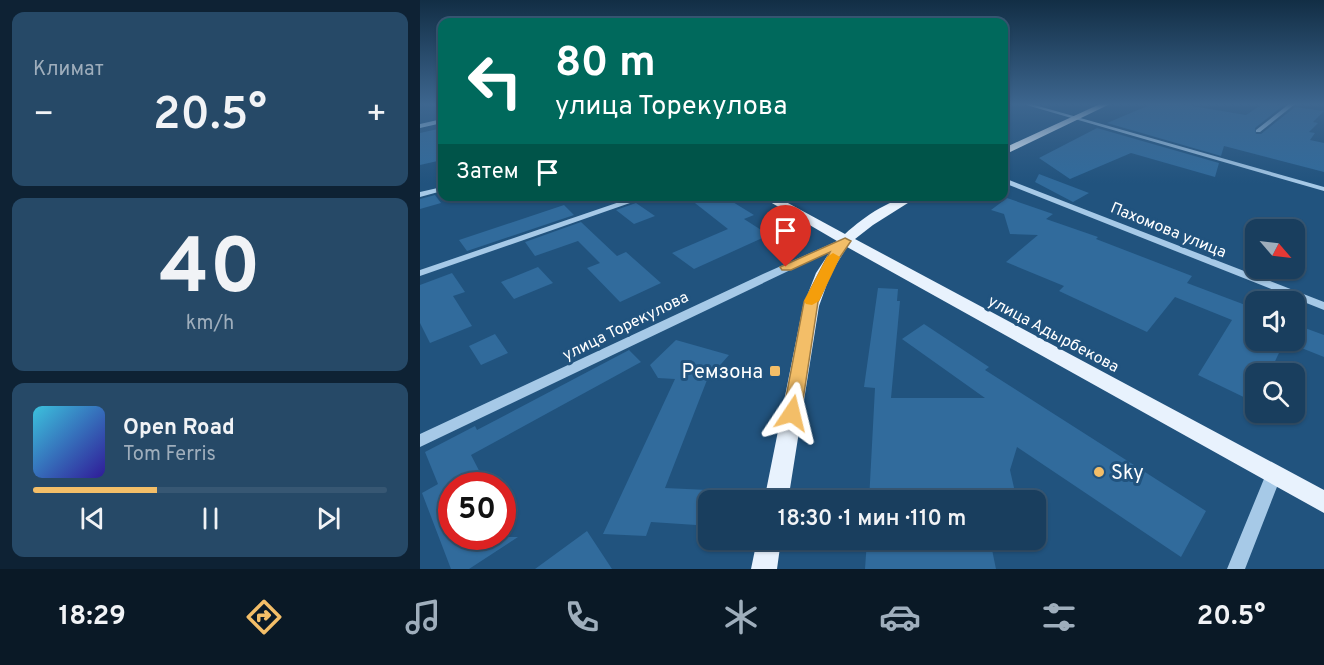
<!DOCTYPE html>
<html lang="ru">
<head>
<meta charset="utf-8">
<style>
  body { margin:0; font-family:Overpass,sans-serif; background:#264967; color:#f1f3f6; height:100vh; display:flex; flex-direction:column; font-size:22px; white-space:nowrap }
  * { box-sizing:border-box; margin:0 }
  p { font-size:20px; color:#9faebc }
  .icon { flex:none; width:33px; height:33px; fill:none; stroke:currentColor; stroke-width:2; stroke-linecap:round; stroke-linejoin:round }
  .map { position:relative; flex:1; overflow:hidden }
  .details { display:flex; flex-direction:column; gap:12px; padding:12px; background:#0e2234; width:420px }
  .details>* { flex:none }
  .hud { position:absolute; left:18px; top:18px; width:570px; height:183px; border-radius:12px; box-shadow:0 2px 4px #0004,0 0 0 2px #375773; background:#00695c; color:#fff; overflow:hidden }
  .needle { width:39px; rotate:118deg }
  .buttons { position:absolute; left:825px; top:219px; display:grid; gap:12px }
  .buttons a { display:grid; place-items:center; width:60px; height:60px; border-radius:12px; background:#193e5e; box-shadow:0 2px 4px #0004,0 0 0 2px #375773; font-size:30px }
  .speed { position:absolute; left:18px; top:472px; display:flex; gap:12px; font-size:30px; font-weight:700; text-align:center }
  .speed>* { display:grid; place-content:center; width:78px; height:78px; border-radius:50%; background:#193e5e; box-shadow:0 2px 4px #0004,0 0 0 2px #375773; line-height:1 }
  .speed .limit { border:9px solid #d22; background:#fff; color:#111 }
  .pin { position:absolute; display:grid; place-items:center; width:51px; height:51px; color:#fff; margin:-62px -26px; border-radius:50% 50% 50% 0; rotate:-45deg; box-shadow:0 0 6px #0007 }
  .pin .icon { rotate:45deg }
  .me { position:absolute; width:66px; margin:-33px; rotate:10deg; stroke-linejoin:round; filter:drop-shadow(0 0 4px #0008) }
  .turn { display:flex; align-items:center; gap:21px; height:126px; padding:0 18px; font-size:27px }
  .turn .icon { width:78px; height:78px; stroke-width:2.5 }
  .turn b { display:block; font-size:42px; line-height:51px }
  .then { display:flex; align-items:center; height:57px; padding:0 18px; background:#0003; gap:12px; font-size:22px }
  .big { font-size:45px; font-weight:600; line-height:1.1 }
  .details .tile { flex:1; display:flex; flex-direction:column; justify-content:center; gap:9px; min-width:0; padding:0 21px; border-radius:12px; background:#264967 }
  .details .dial { align-items:center; gap:0 }
  .dial b { font-size:78px; line-height:1 }
  .song { display:flex; align-items:center; gap:18px }
  .cover { width:72px; height:72px; border-radius:9px; background:linear-gradient(135deg,hsl(190 70% 55%),hsl(250 70% 35%)) }
  .played { height:6px; border-radius:3px; background:linear-gradient(90deg,#f3be68 35%,#375773 35%) }
  .keys { display:flex; justify-content:space-around; direction:ltr }
  .heat { display:flex; justify-content:space-between; align-items:center; font-size:33px; direction:ltr }
  .trip { position:absolute; left:278px; top:490px; width:348px; height:60px; border-radius:12px; background:#193e5e; box-shadow:0 2px 4px #0004,0 0 0 2px #375773; font-weight:600; line-height:60px; text-align:center }
  .dock { display:flex; height:96px; justify-content:space-around; align-items:center; background:#0a1926; color:#9faebc }
  .dock .icon { width:42px; height:42px }
  .dock .active { color:#f3be68 }
  .dock b { font-size:27px; color:#f1f3f6 }
  main { display:flex; flex:1; min-height:0 }
  .map>svg:first-child { display:block }
</style>
</head>
<body>
<main>
<section class="details">
<div class="tile"><p>Климат</p>
<div class="heat"><a>−</a><b class="big">20.5°</b><a>+</a></div>
</div>
<div class="tile dial"><b>40</b><p>km/h</p></div>
<div class="tile">
<div class="song"><i class="cover"></i><div><b>Open Road</b><p>Tom Ferris</p></div></div>
<div class="played"></div>
<div class="keys"><svg class="icon" aria-label="previous" viewBox="0 0 24 24"><path d="M18 5L8 12l10 7zM5 5v14"/></svg><svg class="icon" aria-label="pause" viewBox="0 0 24 24"><path d="M8 5v14M16 5v14"/></svg><svg class="icon" aria-label="next" viewBox="0 0 24 24"><path d="M6 5l10 7-10 7zM19 5v14"/></svg></div>
</div>
</section>
<div class="map">
<svg width="904" height="569" viewBox="0 0 904 569">
  <rect width="100%" height="100%" fill="#21537e"/>
  <path fill="#316b9c" d="M732,104H760L826,115L843,104L864,105L835,128L836,134H841L875,107L904,111L893,122L898,123L889,132L895,133L890,140L904,143V172L804,146L801,156L687,123Z
    M22,128V160L0,165V133Z
    M677,128L799,163L795,177L711,153L650,179L619,158Z
    M619,174L669,193L653,202L615,182Z
    M15,195L21,203L0,209V199Z
    M266,196H303L334,215L324,219L349,235L274,269L252,253L308,229Z
    M587,198L633,214L626,219L678,237L676,239L772,276L767,283L836,309V340H865L849,374H836V403L778,375L812,320L755,297L727,332L639,291L644,286L586,262L618,235L590,234L584,214L571,210Z
    M216,203L235,216L214,224L196,210Z
    M144,205L154,215L47,251L39,240Z
    M161,222L197,256L206,252L241,283L200,302L167,268L180,263L158,241L115,256L105,242Z
    M118,267L133,283L94,299L81,282Z
    M32,273L45,292L33,296L52,326L10,343L0,323V285Z
    M458,288L478,289L477,301H480L471,398H565L482,339L504,324L569,367L565,370L786,511L761,557L597,447L590,470L597,501H449L455,388L444,387Z
    M874,324L904,335V357L874,345Z
    M75,334L88,353L61,365L49,346Z
    M256,340L309,355L287,380L245,488L288,490L276,525L231,522L226,536L183,534L255,379L238,378L230,365Z
    M209,350L221,362L51,455L67,486H32V537H98L49,569H31L2,493L18,484L5,452L55,426L57,430Z
    M167,531L192,569H115Z
    M447,540H570L576,569H445Z"/>
  <g fill="none" stroke-linecap="round" stroke-linejoin="round">
    <path fill="#a6c9e7" fill-rule="evenodd" d="M603,104H611L904,187V191Z
      M869,104H875L840,132H836V130Z
      M22,119V123L0,128V124Z
      M584,178L904,302V310L584,183Z
      M22,187V191L0,197V192Z
      M217,196H230L0,276V270Z
      M424,238L427,239L429,241L427,243L0,447V434L343,274Z
      M854,467L859,469L862,474L825,569H807L846,474L849,469Z"/>
    <path fill="#e8f2fd" fill-rule="evenodd" d="M680,104H690L584,155V148Z
      M340,196H355L425,234C445,216 473,196 499,196L453,225L435,239L904,490V513L427,247L411,273L399,306L368,501H344L383,306L396,273L417,241Z
      M337,540H361L357,569H331Z"/>
  </g>
  <linearGradient id="sky" x2="0" y2="1"><stop stop-color="#122e45"/><stop offset="0.57" stop-color="#3d668f"/><stop offset="1" stop-color="#3d668f" stop-opacity="0"/></linearGradient>
  <rect width="904" height="183" fill="url(#sky)"/>
  <path fill="#f3be68" stroke="#9e7c44" stroke-width="1.5" d="M425,238L431,241L418,260L398,302L381,413L379,418L372,420L366,418L363,413L384,302L410,252L371,270H362L360,267Z"/>
  <path fill="#f59e0b" d="M413,253L420,257L399,301L392,305L386,304L384,301L407,257Z"/>
  <g fill="#f3be68" stroke="#21537e" stroke-width="2">
    <rect x="349" y="365" width="12" height="12" rx="3"/>
    <circle cx="679" cy="472" r="6"/>
  </g>
  <g text-anchor="middle" stroke-width="6" stroke-linejoin="round" paint-order="stroke">
    <g font-size="16" fill="#fff" stroke="#21537e">
      <text transform="translate(749 229) rotate(22)" y="6">Пахомова улица</text>
      <text transform="translate(205 325) rotate(-26)" y="6">улица Торекулова</text>
      <text transform="translate(634 333) rotate(28)" y="6">улица Адырбекова</text>
    </g>
    <g font-size="20" fill="#fff" stroke="#21537e" text-anchor="end">
      <text x="343" y="378">Ремзона</text>
      <text x="691" y="479" text-anchor="start">Sky</text>
    </g>
  </g>
</svg>
<div class="buttons">
<a><svg class="needle" viewBox="-14 -14 28 28"><path d="M0-13l5 13h-10z" fill="#e53935"/><path d="M0 13l5-13h-10z" fill="#9faebc"/></svg></a>
<a><svg class="icon" aria-label="sound" viewBox="0 0 24 24"><path d="M4 9h4l5-4v14l-5-4H4zM17 9q2 3 0 6"/></svg></a>
<a><svg class="icon" aria-label="search" viewBox="0 0 24 24"><circle cx="10" cy="10" r="6"/><path d="M15 15l6 6"/></svg></a>
</div>
<div class="speed"><div class="limit">50</div></div>
<div class="pin" style="left:366px;top:267px;background:#d93025"><svg class="icon" aria-label="arrive" viewBox="0 0 24 24"><path d="M6 21V4h12l-3 4 3 4H6"/></svg></div>
<svg class="me" style="left:372px;top:413px" viewBox="-20 -20 40 40"><path d="M0-17L14 15 0 8-14 15z" fill="#f3be68" stroke="#fff" stroke-width="4"/></svg>
<div class="trip">18:30 · 1 мин · 110 m</div>
<div class="hud">
<div class="turn"><svg class="icon" aria-label="left" viewBox="0 0 24 24"><path d="M17 20v-9H6M10 6l-5 5 5 5"/></svg><div><b>80 m</b>улица Торекулова</div></div>
<div class="then">Затем<svg class="icon" aria-label="arrive" viewBox="0 0 24 24"><path d="M6 21V4h12l-3 4 3 4H6"/></svg></div>
</div>
</div>
</main>
<nav class="dock">
<b>18:29</b>
<svg class="icon active" aria-label="directions" viewBox="0 0 24 24"><path d="M12 3l9 9-9 9-9-9zM9 14v-3h6M13 9l2 2-2 2"/></svg>
<svg class="icon" aria-label="music" viewBox="0 0 24 24"><path d="M9 18V5l10-2v13"/><circle cx="6" cy="18" r="3"/><circle cx="16" cy="16" r="3"/></svg>
<svg class="icon" aria-label="phone" viewBox="0 0 24 24"><path d="M5 4h4l2 5-3 2q2 4 5 5l2-3 5 2v4C11 20 4 13 5 4z"/></svg>
<svg class="icon" aria-label="climate" viewBox="0 0 24 24"><path d="M12 3v18M4 7l16 10M4 17L20 7"/></svg>
<svg class="icon" aria-label="car" viewBox="0 0 24 24"><path d="M5 17H2v-5l4-1 3-4h7l3 4 3 1v5h-3M9 17h6M6 11h13"/><circle cx="7" cy="17" r="2"/><circle cx="17" cy="17" r="2"/></svg>
<svg class="icon" aria-label="filters" viewBox="0 0 24 24"><path d="M4 7h16M4 17h16"/><circle cx="9" cy="7" r="2"/><circle cx="15" cy="17" r="2"/></svg>
<b>20.5°</b>
</nav>
</body>
</html>
